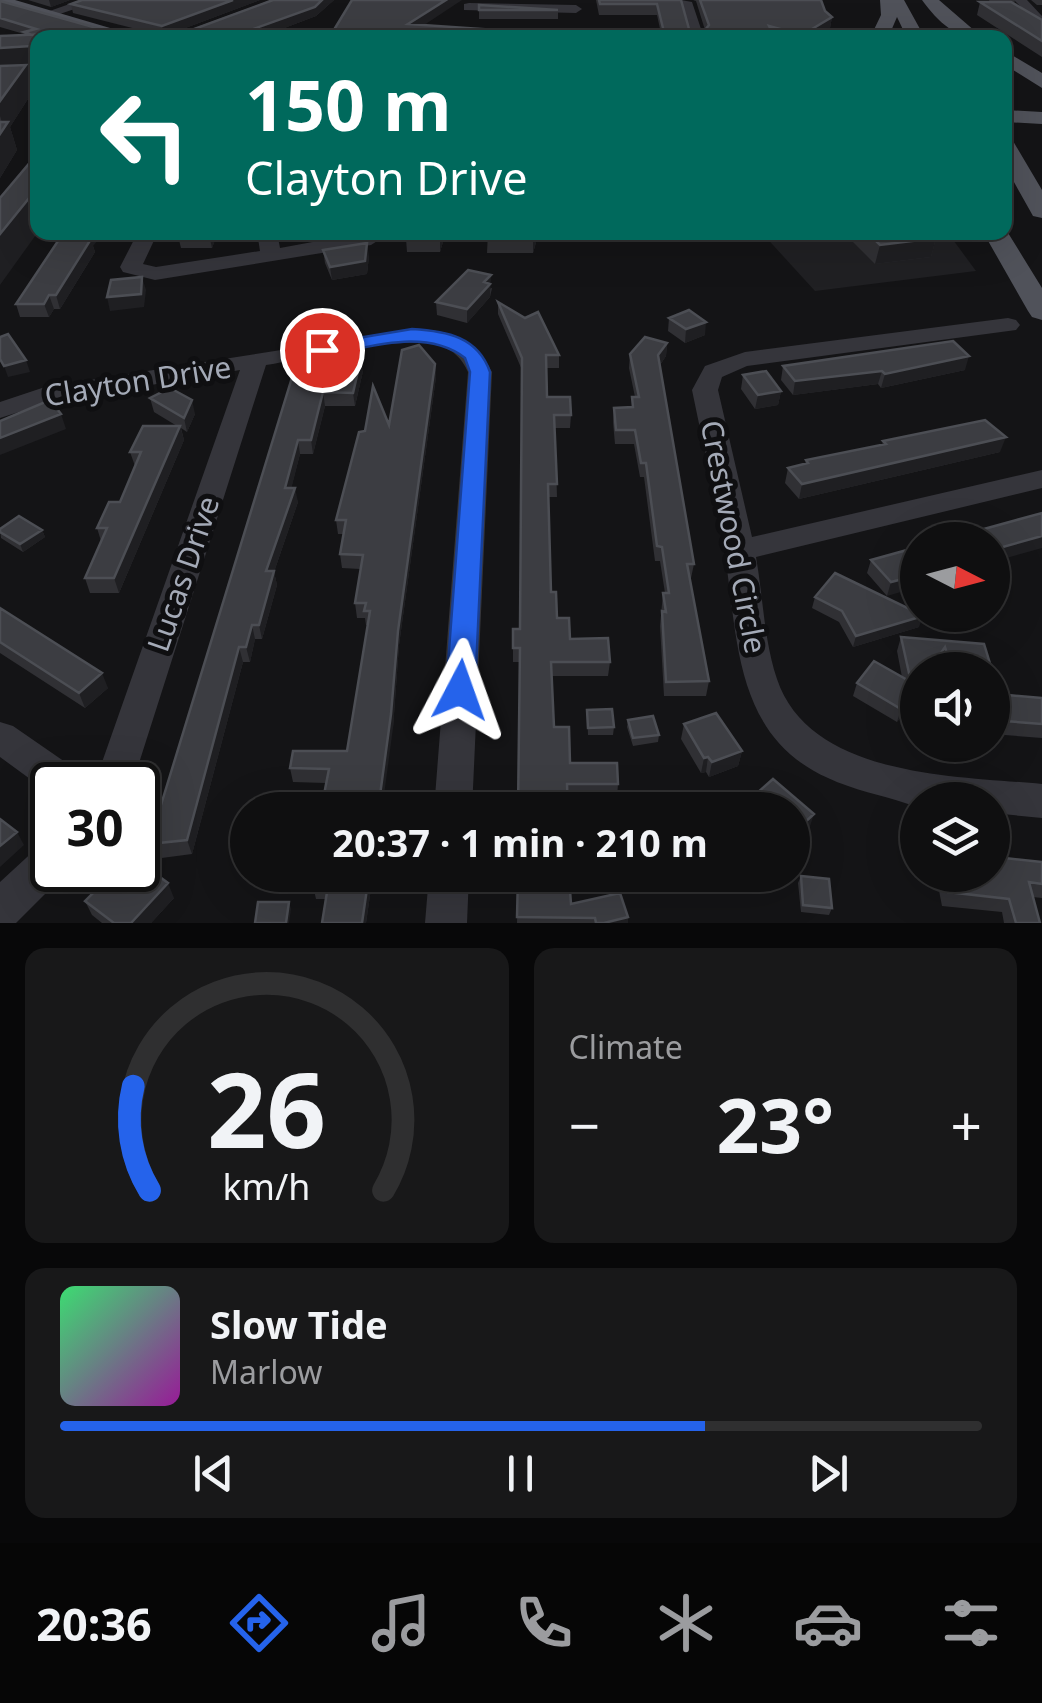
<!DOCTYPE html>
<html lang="en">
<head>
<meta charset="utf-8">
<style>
  body { margin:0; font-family:"Noto Sans",sans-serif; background:#181819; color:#f1f3f6; height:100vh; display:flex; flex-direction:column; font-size:38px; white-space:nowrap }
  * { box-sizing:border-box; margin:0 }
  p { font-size:32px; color:#9b9c9f }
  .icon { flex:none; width:55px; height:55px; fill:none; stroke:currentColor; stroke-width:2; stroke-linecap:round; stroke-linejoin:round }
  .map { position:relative; height:923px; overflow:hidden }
  .sheet { display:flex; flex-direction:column; gap:25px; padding:25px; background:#080809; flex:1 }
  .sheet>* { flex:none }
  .guide { position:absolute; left:30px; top:30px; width:982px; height:210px; border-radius:20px; box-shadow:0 10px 40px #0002,0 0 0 2px #2f2f30; background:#00695c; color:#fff; overflow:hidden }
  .needle { width:65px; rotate:96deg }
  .tools { position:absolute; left:900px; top:522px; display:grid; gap:20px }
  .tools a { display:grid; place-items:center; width:110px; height:110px; border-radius:50%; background:#0f0f10; box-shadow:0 10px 40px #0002,0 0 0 2px #2f2f30; font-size:50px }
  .speed { position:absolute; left:30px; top:762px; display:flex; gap:20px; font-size:50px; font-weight:700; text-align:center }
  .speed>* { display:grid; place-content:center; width:130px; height:130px; border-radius:50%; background:#0f0f10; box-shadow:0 10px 40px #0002,0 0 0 2px #2f2f30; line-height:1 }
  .speed .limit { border:5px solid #111; border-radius:15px; background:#fff; color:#111 }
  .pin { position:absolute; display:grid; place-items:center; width:85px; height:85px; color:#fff; margin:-42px; border:5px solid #fff; border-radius:50%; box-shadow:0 2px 10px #0007 }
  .me { position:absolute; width:110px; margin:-55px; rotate:4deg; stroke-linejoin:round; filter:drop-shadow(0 0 8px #0008) }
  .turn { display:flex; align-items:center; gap:35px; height:210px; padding:0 50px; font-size:45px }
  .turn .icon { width:130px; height:130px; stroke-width:2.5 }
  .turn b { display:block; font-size:70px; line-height:85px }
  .big { font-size:75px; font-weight:700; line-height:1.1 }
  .sheet .card { flex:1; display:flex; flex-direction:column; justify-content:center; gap:15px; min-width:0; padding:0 35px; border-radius:20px; background:#181819 }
  .sheet .dial { align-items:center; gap:0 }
  .dial svg { height:260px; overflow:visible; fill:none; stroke:#2f2f30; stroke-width:7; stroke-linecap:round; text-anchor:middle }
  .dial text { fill:#f1f3f6; stroke:none }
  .song { display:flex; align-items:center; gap:30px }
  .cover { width:120px; height:120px; border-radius:15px; background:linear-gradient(135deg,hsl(140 70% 55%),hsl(300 70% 35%)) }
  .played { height:10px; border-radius:5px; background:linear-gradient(90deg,#2563eb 70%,#2f2f30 70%) }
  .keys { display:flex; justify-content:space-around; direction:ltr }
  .heat { display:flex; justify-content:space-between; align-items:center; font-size:55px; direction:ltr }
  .sheet .tiles { flex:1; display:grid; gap:25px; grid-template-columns:1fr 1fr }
  .card:last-child { grid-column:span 2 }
  .trip { position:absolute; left:230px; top:792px; width:580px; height:100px; border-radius:50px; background:#0f0f10; box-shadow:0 10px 40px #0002,0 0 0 2px #2f2f30; font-weight:700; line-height:100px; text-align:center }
  .tabs { display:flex; height:160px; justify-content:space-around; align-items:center; background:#060606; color:#9b9c9f }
  .tabs .icon { width:70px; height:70px }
  .tabs .on { color:#2563eb }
  .tabs b { font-size:45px; color:#f1f3f6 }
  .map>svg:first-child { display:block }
</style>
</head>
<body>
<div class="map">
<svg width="1042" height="923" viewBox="0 0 1042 923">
  <rect width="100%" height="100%" fill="#141416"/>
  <path fill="#202023" d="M762,233H948L976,271L815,291Z"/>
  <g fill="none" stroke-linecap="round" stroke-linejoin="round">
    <path fill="#35353b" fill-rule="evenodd" d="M81,0H101L48,18L41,14Z
      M271,0H289L189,38H167Z
      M681,0L692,2L704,38H690Z
      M1014,0H1027L1042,16V28Z
      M469,3L576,5L582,9L576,13L464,10V4Z
      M138,232H158L143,264L156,267L260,251L257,232H277L280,248L367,232H391L371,245L155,280L123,272L120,267Z
      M575,232H595V233L585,239Z
      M1008,318L1016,320L1020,325L1016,330L747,366L722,377L718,390L752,537L1042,470V488L756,557C763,596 764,641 777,679C810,778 958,776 1042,784V818L992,813V800H918V805L908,804C882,795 853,790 828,778C735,737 738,640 725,555C717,500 703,445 692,390L705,366L745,352Z
      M415,329C451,330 475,339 492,372L472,810H434L468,372C462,359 454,350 440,346C401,334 309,358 266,365L132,785H94L240,370L50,402L0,418V402L45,387Z
      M0,722L13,726L81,773L87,785H52V795L0,757Z
      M52,841V870H68L66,873L16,923H0V882L38,847Z
      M429,875H469L467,923H425Z"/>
    <path fill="#50525a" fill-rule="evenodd" d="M0,0H15L144,38H114L0,6Z
      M880,0H904L925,38H907L897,17L888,38H870L881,15Z
      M922,0H939L983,38C955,38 939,23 922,0Z
      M1005,51L1042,73V88L1005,65Z
      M38,75V87L0,89V77Z
      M1005,110L1042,112V124L1005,122Z
      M1005,139L1013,141L1042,190V218L1033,216L1005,166Z
      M1005,228L1042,288V320L1032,317L1028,311L983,232H1005Z"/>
  </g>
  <path fill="#303034" d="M28,0H70L51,7Z
    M82,0H260L164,36L73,13L71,4Z
    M273,0H334L316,16L258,38H187L186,32Z
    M596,0H681L689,29L705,30L696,1L693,0H821L825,11L832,17L830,28L815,38H662L657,15H599Z
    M989,0H1015L1014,4L1042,20V57L977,15L980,2H990Z
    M1031,0H1042V5H1037Z
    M0,1L111,32L38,38V71L28,72L33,91L10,127L17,150L0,178V36L24,34L0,27Z
    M479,5L558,10V19H479Z
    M180,232H218L212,248H181L178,236Z
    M446,232L440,252H407L406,239Z
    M488,232H539L533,253H487Z
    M850,232H930L936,238L931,257L875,264L849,238Z
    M93,246L95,252L60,309H54L49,317H20L16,304Z
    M323,250L369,256L367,274L332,280L325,263Z
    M492,288L490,297L467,323L437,315L436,302Z
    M498,302L559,355V368H546L547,397L571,415L570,428H555L557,497H548L551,592L557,618L570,639L610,662L608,676H552L554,727L570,763L618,784L617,798H568L520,662H513V629H520L522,370L498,314Z
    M669,318L705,335L685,343L668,331Z
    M667,343L666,356L660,365L694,564L691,578H690L709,681L706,696H664L660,626L663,593H665L660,561H655L644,477H640L634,444H615L613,422L614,408L632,407V397H635L629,368L630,354Z
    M298,358L363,371L355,406H325L313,454H300L291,488L298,502L274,572L277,585L262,639H255L250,662H243L192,854L154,859L149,844Z
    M435,364L436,377L399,645L393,728L326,783L293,782L290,768L347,751L368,625H366L365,618H357L355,603L360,569L342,568L340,554L344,534H338L336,520L365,431L389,425Z
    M783,366L965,370L881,388L878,384L793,395L781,380Z
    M743,375L781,391L778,405L755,409L741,389Z
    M150,398L195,414L187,432L181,428L184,440L119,593H90L85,578L101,541L97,528L120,502L135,466L130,452L177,426L154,412Z
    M883,441L1000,452L799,499L785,483L788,468L805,464L806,460L882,445Z
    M0,529L42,530L45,537L23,552L1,538Z
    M918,547L887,596L867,573L871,560Z
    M815,597L919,627L853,647L839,622L812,608Z
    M0,608L108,688L85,708L0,653Z
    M901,637L984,644L992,670H943L940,661L934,670H918V693L897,722L853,696L857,683L902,677L897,651Z
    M992,673L995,681L1008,695L1042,698V738L992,734Z
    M587,710L614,727L613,735H588Z
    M628,720L659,735L658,742L633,746L627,727Z
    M684,724L742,751L738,766L709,777L706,772L701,773L681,739Z
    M996,857L1042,862V898L1033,897L1040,923H1004L1002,912L942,906L936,875H992Z
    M373,875L366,923H322L325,899H316L313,886Z
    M518,875L556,890L571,904L628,917V923H517Z
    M801,876L832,908L829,915L801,912L798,883Z
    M174,898L151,923H102L92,915L85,901Z"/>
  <path fill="#1f1f22" d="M49,0H70L51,7Z
    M233,0H260L164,36L162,26Z
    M322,0H334L316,16L258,38H228Z
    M446,0H462L409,35L408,24Z
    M832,17L830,28L815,38H801L802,35Z
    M31,46L38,70L28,72L33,91L10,127L17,150L0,178V134L4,129L0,116V48Z
    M38,187V232L0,285V234Z
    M91,232H105L93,246L95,252L60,309L56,295L85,239Z
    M210,232H218L212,248L209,235Z
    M442,232H446L440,252V239Z
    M535,232H539L533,253V240Z
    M936,238L931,257L875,264L880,245Z
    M367,243L369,256L367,274L332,280L330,267Z
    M491,275L490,297L467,323V309L484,282Z
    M142,277L146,290L144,307L110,311L107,297Z
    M49,295L54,309L49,317L44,304Z
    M706,322L705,335L685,343L686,329Z
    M667,343L666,356L657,369L658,355Z
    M969,356L965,370L881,388L885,374Z
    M361,358L363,371L355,406L353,393Z
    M26,360L30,372L8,377L4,366Z
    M435,364L436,377L399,645L393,728L382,810H378L398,631Z
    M882,371L878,384L793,395L795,381Z
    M781,391L778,405L755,409L758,395Z
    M323,392L325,406L313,454L311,440Z
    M192,400L195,414L187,432L184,418Z
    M61,414L66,429L0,455V438Z
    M180,426L184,440L119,593L114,578Z
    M1006,437L1000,452L799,499L802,484Z
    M298,440L300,454L288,502L285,488Z
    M295,488L298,502L274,572L277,585L262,639L259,625L266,571Z
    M42,530L45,537L23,552L20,544Z
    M1042,536V548L992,562V550Z
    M918,575V587L887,596L891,582Z
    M923,616L919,627L853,647L856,636Z
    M252,625L255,639L250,662L246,647Z
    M239,647L243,662L192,854L187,840Z
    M945,647L940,661L934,670H929Z
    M102,673L108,688L85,708L79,693Z
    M918,686V693L897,722L901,709Z
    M742,751L738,766L709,777L712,762Z
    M708,757L706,772L701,773L704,758Z
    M814,814L809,829L792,845V834Z
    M17,832L24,845L0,867V846Z
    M369,875H373L366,923H362Z
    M168,883L174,898L151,923H131Z
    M289,902L291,909L289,923H286Z
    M628,917V923H604Z"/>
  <path fill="#3c3d42" stroke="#4c4e54" stroke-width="2.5" d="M82,0H233L162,26L71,4Z
    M273,0H322L315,7L228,38H211L186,32Z
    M352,0H446L408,24L483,29L476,38H329Z
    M599,0H681L689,29L705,30L709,25L700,0H821L825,11L832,17L802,35L769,26L775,38H715L713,32H664L657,4H600Z
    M0,1L111,32H127L135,38H49L48,34L32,35L24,32L36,29L0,18Z
    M980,2H1011L1042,20V41Z
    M479,5L558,10H479Z
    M48,34L46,38H38V49L35,53L31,46L0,48V36Z
    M26,65L0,101V66Z
    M0,122H8L0,134Z
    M38,153V187L0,234V198Z
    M64,232H91L85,239H91L56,295H49L44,304H16Z
    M180,232H210L209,235L178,236Z
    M409,232H442L440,239H406Z
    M488,232H535L533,240H487Z
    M867,232H930L936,238L880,245Z
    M367,243L365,261L330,267L323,250Z
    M468,270L491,275L484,282L490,284L467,309L436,302Z
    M142,277L141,294L107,297L111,280Z
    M498,302L525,318L538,312L559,355H546L547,397H570L571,415H554L557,484H548L551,592H556L557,618H569L570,639L608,638L610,662H551L554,727H569L570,763H617L618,784H567L568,810H518L520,648H513V629H520L522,358Z
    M689,310L706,322L686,329L669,318Z
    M8,334L26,360L4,366L0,359V337Z
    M645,337L667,343L658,355L694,564H687L709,681L666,682L662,611L666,612L663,593H669L662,547L657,546L646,463H641L635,430H616L614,408L633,407L632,397H639L630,354Z
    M953,341L969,356L885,374L882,371L795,381L783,366Z
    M419,345L435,364L398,631L391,714L378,810H321L329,769L290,768L293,751H347L370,611H364L366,603H355L363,555L340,554L346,520H336L359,432L365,431L373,386L389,425L402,350Z
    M298,358H361L353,393L323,392L311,440H298L285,488H295L266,571H274L259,625H252L246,647H239L187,840L149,844Z
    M766,371L781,391L758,395L743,375Z
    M170,388L192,400L184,418L150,398Z
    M50,400L61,414L0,438V421Z
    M985,420L1006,437L802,484L788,468L808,463L806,460L886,444L883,441Z
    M143,426H180L114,578H85L107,528H97L109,502H120L141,452H130Z
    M1042,513V536L992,550V540H944Z
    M19,516L42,530L20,544L0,532V529Z
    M918,547V575L891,582L871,560Z
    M835,573L918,613V615L923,616L856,636L842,611L815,597Z
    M0,608L102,673L79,693L0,642Z
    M901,637L984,644L992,670H952L945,647L929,670H918V686L901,709L857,683L874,661L911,682Z
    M992,673L995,681L1004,682L1008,695L1042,698V724L992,720Z
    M612,709L614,727L588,728L587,710Z
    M716,713L742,751L712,762L708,757L704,758L684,724Z
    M653,716L659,735L633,738L628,720Z
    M773,779L814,814L792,834V810H743L740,808Z
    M0,819L17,832L0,846Z
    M992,846L996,857L1042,862V884L1029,882L1040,923H1016L1009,899L948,892L945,875H992Z
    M138,861L168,883L131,923H114L85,901L116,870H138Z
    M315,875H369L362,923H322L328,886H313Z
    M518,875H556V890H570L571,904L620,893L628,917L604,923H596L595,918L517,917Z
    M801,876L829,879L832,908L803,905Z
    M258,902H289L286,923H255Z"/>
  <path fill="#2563eb" stroke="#184099" stroke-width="2.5" d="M412,329C447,331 478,337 490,372L475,690L471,699L460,702L450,699L446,690L470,372L465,358C424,327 369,348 322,356L312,350L322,344Z"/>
  <g text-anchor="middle" stroke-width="10" stroke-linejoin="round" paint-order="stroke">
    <g font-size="30" fill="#a4aab7" stroke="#0f0f11">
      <text transform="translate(138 382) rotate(-9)" y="10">Clayton Drive</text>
      <text transform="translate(733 537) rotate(79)" y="10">Crestwood Circle</text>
      <text transform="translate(184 574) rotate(-71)" y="10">Lucas Drive</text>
    </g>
  </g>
</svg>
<div class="tools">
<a><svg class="needle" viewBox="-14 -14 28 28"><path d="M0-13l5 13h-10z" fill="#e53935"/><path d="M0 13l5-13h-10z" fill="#9b9c9f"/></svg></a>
<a><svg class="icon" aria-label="sound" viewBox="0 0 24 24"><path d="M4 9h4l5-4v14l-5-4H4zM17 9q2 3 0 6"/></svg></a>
<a><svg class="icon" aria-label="layers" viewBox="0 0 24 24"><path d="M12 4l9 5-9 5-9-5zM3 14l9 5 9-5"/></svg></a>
</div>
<div class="speed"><div class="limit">30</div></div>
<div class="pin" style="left:322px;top:350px;background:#d93025"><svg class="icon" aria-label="arrive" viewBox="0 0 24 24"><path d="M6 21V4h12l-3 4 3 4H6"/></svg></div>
<svg class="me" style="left:460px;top:690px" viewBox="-20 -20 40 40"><path d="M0-17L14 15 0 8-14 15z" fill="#2563eb" stroke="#fff" stroke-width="4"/></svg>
<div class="trip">20:37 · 1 min · 210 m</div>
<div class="guide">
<div class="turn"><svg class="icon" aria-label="left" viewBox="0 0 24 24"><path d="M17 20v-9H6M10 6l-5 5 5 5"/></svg><div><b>150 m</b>Clayton Drive</div></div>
</div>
</div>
<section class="sheet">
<div class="tiles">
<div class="card dial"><svg viewBox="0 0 100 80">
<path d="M14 69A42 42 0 1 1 86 69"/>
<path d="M14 69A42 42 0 0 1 9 37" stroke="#2563eb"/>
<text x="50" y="56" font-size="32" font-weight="700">26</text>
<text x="50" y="72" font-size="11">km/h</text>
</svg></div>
<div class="card"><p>Climate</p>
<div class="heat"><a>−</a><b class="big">23°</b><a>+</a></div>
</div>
<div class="card">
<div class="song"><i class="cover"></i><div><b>Slow Tide</b><p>Marlow</p></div></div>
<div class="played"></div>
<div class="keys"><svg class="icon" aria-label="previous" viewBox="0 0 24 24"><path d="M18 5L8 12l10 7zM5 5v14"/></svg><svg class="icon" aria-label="pause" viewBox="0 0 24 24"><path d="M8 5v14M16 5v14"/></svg><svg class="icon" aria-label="next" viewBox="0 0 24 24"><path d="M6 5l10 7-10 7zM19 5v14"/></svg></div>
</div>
</div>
</section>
<nav class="tabs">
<b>20:36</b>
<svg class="icon on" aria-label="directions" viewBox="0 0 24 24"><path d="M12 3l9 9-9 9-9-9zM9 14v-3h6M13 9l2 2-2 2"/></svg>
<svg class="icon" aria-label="music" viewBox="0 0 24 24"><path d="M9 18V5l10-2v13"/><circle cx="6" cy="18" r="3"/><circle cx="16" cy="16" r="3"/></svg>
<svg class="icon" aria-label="phone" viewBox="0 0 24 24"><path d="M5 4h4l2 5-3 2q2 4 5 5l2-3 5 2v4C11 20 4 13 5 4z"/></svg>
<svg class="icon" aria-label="climate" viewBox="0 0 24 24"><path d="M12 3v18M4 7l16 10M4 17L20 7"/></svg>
<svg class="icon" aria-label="car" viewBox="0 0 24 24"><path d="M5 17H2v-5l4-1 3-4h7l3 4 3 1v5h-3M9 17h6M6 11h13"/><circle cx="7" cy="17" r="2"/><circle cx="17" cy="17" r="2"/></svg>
<svg class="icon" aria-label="filters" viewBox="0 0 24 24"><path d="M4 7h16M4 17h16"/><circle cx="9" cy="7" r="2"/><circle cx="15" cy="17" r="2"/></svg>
</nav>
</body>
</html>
